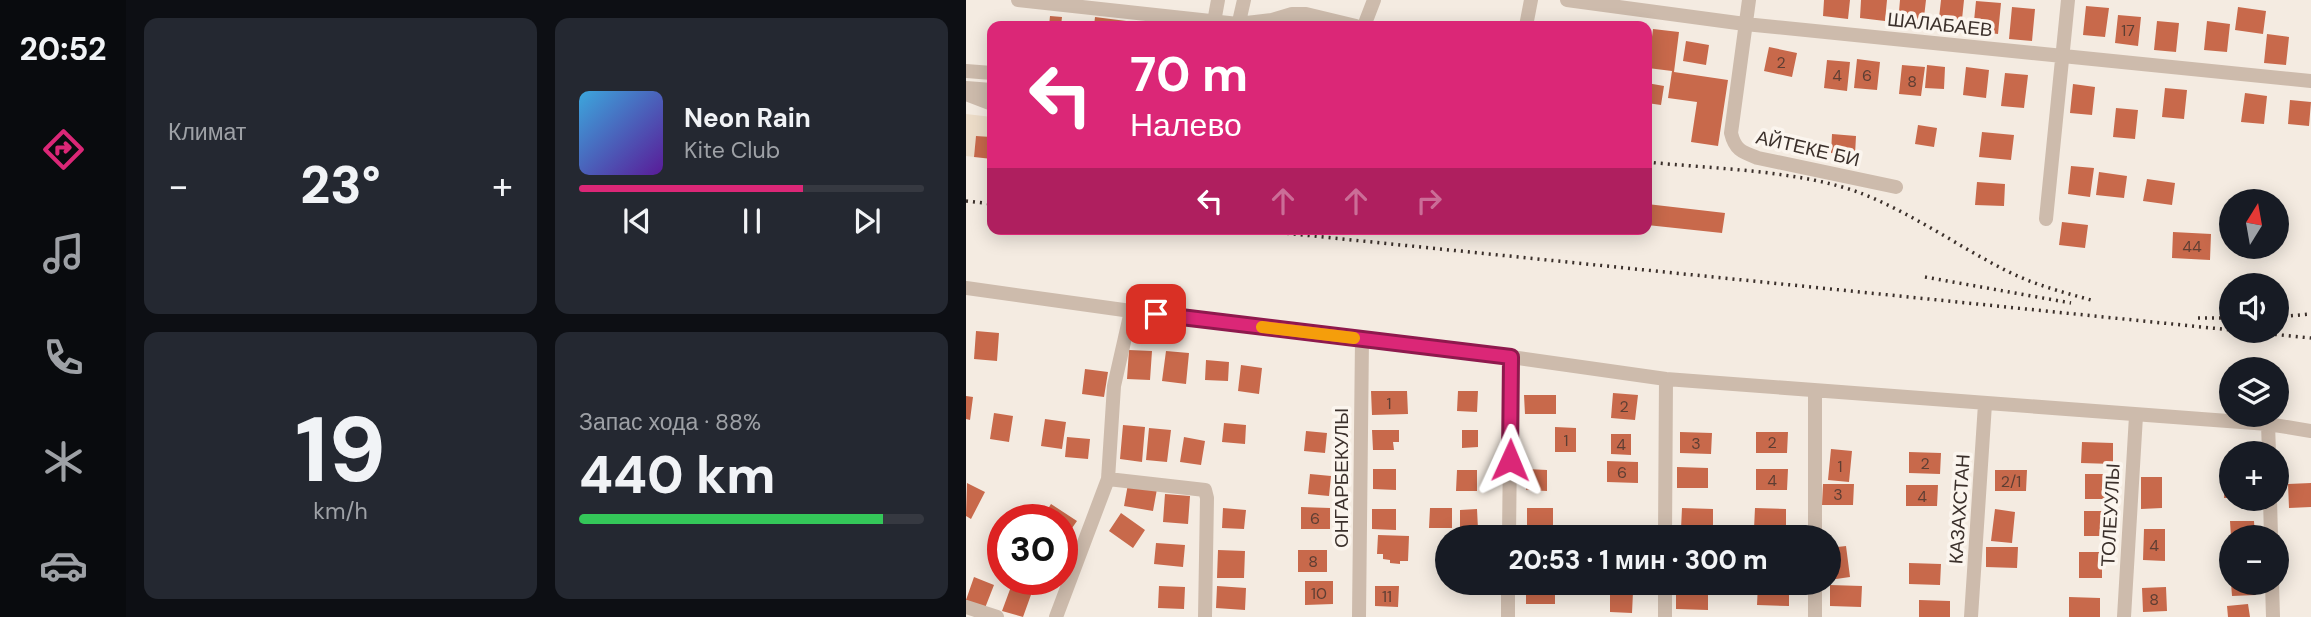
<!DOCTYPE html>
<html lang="ru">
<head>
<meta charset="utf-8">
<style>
  body { margin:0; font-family:"DM Sans",sans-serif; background:#242831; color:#f1f3f6; height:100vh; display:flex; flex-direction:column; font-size:26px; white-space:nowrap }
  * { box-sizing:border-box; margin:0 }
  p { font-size:23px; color:#9ea1a6 }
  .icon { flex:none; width:38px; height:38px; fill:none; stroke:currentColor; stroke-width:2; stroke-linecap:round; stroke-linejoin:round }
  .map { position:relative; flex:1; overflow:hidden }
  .sheet { display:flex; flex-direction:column; gap:18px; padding:18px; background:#0d0f14; width:840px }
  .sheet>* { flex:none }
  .guide { position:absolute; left:21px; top:21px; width:665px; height:214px; border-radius:14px; box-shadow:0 4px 18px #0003; background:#db2777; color:#fff; overflow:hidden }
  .needle { width:46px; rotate:11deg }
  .fabs { position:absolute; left:1253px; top:189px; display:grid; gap:14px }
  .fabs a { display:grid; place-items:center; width:70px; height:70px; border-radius:50%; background:#171b24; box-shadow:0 4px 18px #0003; font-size:35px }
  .speed { position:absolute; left:21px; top:504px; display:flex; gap:14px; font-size:35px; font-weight:700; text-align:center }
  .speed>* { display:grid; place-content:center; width:91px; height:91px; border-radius:50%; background:#171b24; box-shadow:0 4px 18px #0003; line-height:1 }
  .speed .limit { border:10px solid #d22; background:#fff; color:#111 }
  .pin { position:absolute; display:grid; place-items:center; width:60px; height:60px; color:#fff; margin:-30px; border-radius:14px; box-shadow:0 4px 10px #0006 }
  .me { position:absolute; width:77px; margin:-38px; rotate:1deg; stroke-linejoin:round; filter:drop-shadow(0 0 5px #0008) }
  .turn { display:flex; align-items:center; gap:24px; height:147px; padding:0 28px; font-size:32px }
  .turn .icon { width:91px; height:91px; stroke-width:2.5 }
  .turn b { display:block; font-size:49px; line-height:60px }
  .lanes { display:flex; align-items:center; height:66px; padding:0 28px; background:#0003; justify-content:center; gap:35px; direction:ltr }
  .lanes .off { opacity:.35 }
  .big { font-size:52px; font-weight:800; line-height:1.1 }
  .sheet .widget { flex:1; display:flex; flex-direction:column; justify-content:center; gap:10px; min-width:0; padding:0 24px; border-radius:14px; background:#242831 }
  .sheet .dial { align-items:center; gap:0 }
  .dial b { font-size:91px; line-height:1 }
  .song { display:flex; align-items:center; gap:21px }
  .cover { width:84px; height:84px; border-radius:10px; background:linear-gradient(135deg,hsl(200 70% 55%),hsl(270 70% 35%)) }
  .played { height:7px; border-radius:4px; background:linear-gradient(90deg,#db2777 65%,#363941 65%) }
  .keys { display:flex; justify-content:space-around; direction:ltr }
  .heat { display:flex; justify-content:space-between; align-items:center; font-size:38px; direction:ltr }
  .charge { height:10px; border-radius:5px; background:linear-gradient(90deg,#34c759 88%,#363941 0) }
  .sheet .tiles { flex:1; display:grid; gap:18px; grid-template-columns:repeat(2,1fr) }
  .trip { position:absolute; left:469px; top:525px; width:406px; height:70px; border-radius:35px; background:#171b24; box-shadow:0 4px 18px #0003; font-weight:800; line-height:70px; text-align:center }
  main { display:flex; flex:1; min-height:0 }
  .tab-bar { display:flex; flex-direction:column; width:126px; justify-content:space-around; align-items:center; background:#090b0e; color:#9ea1a6 }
  .tab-bar .icon { width:49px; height:49px }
  .tab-bar .active { color:#db2777 }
  .tab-bar b { font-size:32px; color:#f1f3f6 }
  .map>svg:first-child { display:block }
</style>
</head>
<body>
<main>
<nav class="tab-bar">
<b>20:52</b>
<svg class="icon active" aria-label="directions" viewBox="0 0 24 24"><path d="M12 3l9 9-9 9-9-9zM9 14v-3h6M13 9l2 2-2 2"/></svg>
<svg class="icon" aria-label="music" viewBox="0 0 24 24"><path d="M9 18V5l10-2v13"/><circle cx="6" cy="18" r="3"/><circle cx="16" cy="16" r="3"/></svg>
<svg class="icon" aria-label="phone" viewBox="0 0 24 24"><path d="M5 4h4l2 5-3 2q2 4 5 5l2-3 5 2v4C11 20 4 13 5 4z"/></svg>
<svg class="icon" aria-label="climate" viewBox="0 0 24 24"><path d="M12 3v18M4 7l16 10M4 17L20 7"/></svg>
<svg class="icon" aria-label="car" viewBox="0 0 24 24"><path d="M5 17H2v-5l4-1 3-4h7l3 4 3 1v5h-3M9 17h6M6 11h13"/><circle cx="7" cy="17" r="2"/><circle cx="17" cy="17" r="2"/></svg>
</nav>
<section class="sheet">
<div class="tiles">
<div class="widget"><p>Климат</p>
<div class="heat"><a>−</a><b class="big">23°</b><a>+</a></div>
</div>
<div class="widget">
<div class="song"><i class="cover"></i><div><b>Neon Rain</b><p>Kite Club</p></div></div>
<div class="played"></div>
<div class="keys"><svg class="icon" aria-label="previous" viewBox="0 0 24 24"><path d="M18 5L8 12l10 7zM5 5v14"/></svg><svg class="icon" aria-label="pause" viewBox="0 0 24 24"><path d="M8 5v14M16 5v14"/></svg><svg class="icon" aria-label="next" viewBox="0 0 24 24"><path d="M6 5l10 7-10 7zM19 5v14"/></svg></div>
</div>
<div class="widget dial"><b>19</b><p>km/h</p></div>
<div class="widget"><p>Запас хода · 88%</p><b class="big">440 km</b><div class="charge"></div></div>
</div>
</section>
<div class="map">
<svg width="1345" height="617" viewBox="0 0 1345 617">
  <rect width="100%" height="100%" fill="#f4ebe1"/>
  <path fill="#ecdcc8" d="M0,114L26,117V137L10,136L8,157L0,156Z"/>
  <path fill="#c8694b" d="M858,0H884L882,19L857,16Z
    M895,0H921L919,21L894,18Z
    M934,0H960L957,26L932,23Z
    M975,0H998L995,29L972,27Z
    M1010,1L1035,3L1032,34L1007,31Z
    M1120,6L1143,8L1139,37L1117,35Z
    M1046,7L1069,9L1066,41L1043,39Z
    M1272,7L1300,11L1297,34L1269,30Z
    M1152,15L1175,17L1172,46L1149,43Z
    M84,16L96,17L95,26H83Z
    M129,17L176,23V26H128Z
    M1191,21L1213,23L1210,52L1188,50Z
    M1241,21L1264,24L1261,52L1238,50Z
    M687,29L713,32L708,72L762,80L752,146L725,142L731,102L702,98L706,71L682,68Z
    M1301,34L1323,37L1320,65L1298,63Z
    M720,41L743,45L740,65L717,61Z
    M803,47L831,53L826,77L798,71Z
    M891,59L914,62L911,90L888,88Z
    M861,60L884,62L881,91L858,88Z
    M936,65L959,67L955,96L933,94Z
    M961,65L979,67L978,89L959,88Z
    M1000,67L1023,70L1020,98L997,95Z
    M1039,73L1062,75L1058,108L1035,106Z
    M681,83L698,86L695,105L681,103Z
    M1107,84L1129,87L1126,115L1104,113Z
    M1199,88L1221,90L1218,119L1196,117Z
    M1279,93L1301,96L1298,124L1275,122Z
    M1324,100L1345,102L1343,126L1322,124Z
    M1150,108L1172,110L1169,139L1147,137Z
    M952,125L971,128L968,147L949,144Z
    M1016,132L1048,135L1045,160L1013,157Z
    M866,134L890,136L889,155L865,153Z
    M10,136L26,137V159L8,157Z
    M1105,166L1128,168L1124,197L1102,194Z
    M1133,172L1161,176L1158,198L1130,195Z
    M1181,179L1209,183L1206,205L1177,201Z
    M1011,182L1039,184L1038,206L1009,205Z
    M681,204L759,213L756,233L681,225Z
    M1096,222L1122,225L1119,248L1093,245Z
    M1207,232L1245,234L1244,260L1206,258Z
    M10,331L33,333L31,361L8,359Z
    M163,350L186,351L184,380L161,379Z
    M200,351L223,353L220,384L196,381Z
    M240,360L263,362L262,381L239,380Z
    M275,365L296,368L293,394L272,391Z
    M119,369L142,372L138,397L116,394Z
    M405,391H441L442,414L406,415Z
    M492,391H512L511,412L491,411Z
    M647,393L672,395L669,420L645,418Z
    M558,395H590V414H559Z
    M0,396L7,397L4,420L0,419Z
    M28,413L47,416L43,442L24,439Z
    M79,419L100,422L96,449L75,446Z
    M258,423L280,425L279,444L256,442Z
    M157,425L179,427L176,462L154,459Z
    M589,427L610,428V452H589Z
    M183,428L205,430L201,462L180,460Z
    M406,430H433V442H427L428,450H407Z
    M496,430H512V447L496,448Z
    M340,431L361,433L359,453L338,451Z
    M714,432L746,433L745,454L714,453Z
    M790,432H822L821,453H790Z
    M645,434H665V455L645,454Z
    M101,437L124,439L122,459L99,457Z
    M218,437L239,441L235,465L214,462Z
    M1116,442L1147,443V464L1115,463Z
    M865,449L886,451L883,482L862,480Z
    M943,452L975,453L974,474L943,473Z
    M641,461L672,462V483L641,482Z
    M711,467L742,468V488H711Z
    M407,469H430V490L407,489Z
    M561,469L581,470V491L560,490Z
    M790,469H822L821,490H790Z
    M491,470H511V491H490Z
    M1029,470H1061L1060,491H1029Z
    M344,474L365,476L363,496L342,494Z
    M1119,474H1142V499H1119Z
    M1175,477H1196V508L1175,509Z
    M1259,477H1265V498H1258Z
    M1,483L19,492L5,519L0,516Z
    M1345,483V507L1323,508L1322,484Z
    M162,484L191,489L187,511L158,506Z
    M857,484H888L887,505H856Z
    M940,485H972L971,506H940Z
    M199,494L224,496L222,524L197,522Z
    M85,504L111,521L99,538L96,536V520H75Z
    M335,507L364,508V529H335Z
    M257,508L280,510L278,529L256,528Z
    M464,508H486V528H463Z
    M561,508H587V527H561Z
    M716,508L747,509V530L715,529Z
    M789,508L820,509V530L788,529Z
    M406,509H430V530L406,529Z
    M511,509L512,529L494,530V510Z
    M1029,509L1049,512L1046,543L1025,541Z
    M1118,511H1140V536H1118Z
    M155,513L179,530L167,548L143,531Z
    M1264,521H1288L1289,537H1265Z
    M1178,529H1199V561L1177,560Z
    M412,535L443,536L442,561H434V564L424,563V560L417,559V554H411Z
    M190,543L219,545L217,567L188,564Z
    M880,546L884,577L863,580V548Z
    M1020,547H1052L1051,568L1020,567Z
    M252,550L279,551L278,578H251Z
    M332,550H361V572H332Z
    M1113,552H1136V578H1113Z
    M943,563L975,564L974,585L943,584Z
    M8,577L28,585L19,608L0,600Z
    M339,581H367V604L339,605Z
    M1265,583H1289L1290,595L1266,596Z
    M46,584L66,592L57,617L36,611Z
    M792,584L823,585V606L791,605Z
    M864,585L896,586L895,607L864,606Z
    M193,586L219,587L218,609L192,608Z
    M251,586L280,588L279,610L250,608Z
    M409,586H433L432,607L409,606Z
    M560,587H589V604H560Z
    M1200,587L1201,611L1177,612L1176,588Z
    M710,588L742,589V610L710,609Z
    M644,591L667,592L666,613L644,612Z
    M1103,597L1134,598V617H1103Z
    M953,600L984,601V617H953Z
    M1282,604L1284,617H1262L1261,606Z"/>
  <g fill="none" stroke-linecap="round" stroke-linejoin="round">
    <path stroke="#cdbbac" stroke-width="14" d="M52,0L272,24L306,20L326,14H340L390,26
      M601,0L779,24L1345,81
      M783,0L765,133C769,150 776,152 792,158L930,187
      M248,22L252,0
      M272,26L278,0
      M398,26L408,0
      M560,26L565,0
      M0,71L26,73
      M0,88L26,90
      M0,94L26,104
      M1080,219L1102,0
      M0,288L165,311L545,357L700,379L1302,424L1345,431
      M1302,424L1303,453
      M142,479L239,490L241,498L239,617
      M1304,499L1305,537
      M543,537L545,357
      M699,537L700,379
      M849,537V391
      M1306,583L1307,617
      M0,607L31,617
      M90,617L142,479L148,386L165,311
      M393,617L396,339
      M542,617V583
      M699,617V583
      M849,617V583
      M1005,617L1019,404
      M1158,617L1170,416"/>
    <path stroke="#3b302b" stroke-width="3.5" stroke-dasharray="2 5" stroke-linecap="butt" d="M681,162C748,169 835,170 897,194C947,214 992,246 1039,270C1066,284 1096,292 1125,300
      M0,201L26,204
      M279,229L1265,330
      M959,277L1105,303
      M1311,317L1345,314
      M1232,318H1265
      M1274,331L1345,338"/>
  </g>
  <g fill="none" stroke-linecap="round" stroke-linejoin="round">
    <defs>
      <path id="route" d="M190,314L545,357L544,460"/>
    </defs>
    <use href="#route" stroke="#8e194d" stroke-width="18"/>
    <use href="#route" stroke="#db2777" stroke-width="12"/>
    <path stroke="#f59e0b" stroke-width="12" d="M296,327L388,338"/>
  </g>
  <g text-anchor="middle" stroke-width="7" stroke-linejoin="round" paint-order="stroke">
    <g font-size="16" fill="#5e3e33">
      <text x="1162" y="36">17</text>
      <text x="815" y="68">2</text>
      <text x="871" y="81">4</text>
      <text x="901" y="81">6</text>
      <text x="946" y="87">8</text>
      <text x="1226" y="252">44</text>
      <text x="423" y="409">1</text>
      <text x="658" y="412">2</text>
      <text x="600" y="446">1</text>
      <text x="806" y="448">2</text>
      <text x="730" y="449">3</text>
      <text x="655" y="450">4</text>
      <text x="959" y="469">2</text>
      <text x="874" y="472">1</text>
      <text x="656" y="478">6</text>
      <text x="806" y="486">4</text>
      <text x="1045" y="487">2/1</text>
      <text x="872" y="500">3</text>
      <text x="956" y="502">4</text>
      <text x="349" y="524">6</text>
      <text x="1188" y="551">4</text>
      <text x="347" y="567">8</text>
      <text x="353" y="599">10</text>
      <text x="421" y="602">11</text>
      <text x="1188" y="605">8</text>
    </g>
    <g font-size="19" fill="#3b302b" stroke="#fbf5ee">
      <text transform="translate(974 24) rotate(6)" y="7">ШАЛАБАЕВ</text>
      <text transform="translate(842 148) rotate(13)" y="7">АЙТЕКЕ БИ</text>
      <text transform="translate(375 478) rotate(-90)" y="7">ОНГАРБЕКУЛЫ</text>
      <text transform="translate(993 509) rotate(-86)" y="7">КАЗАХСТАН</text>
      <text transform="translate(1144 515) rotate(-87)" y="7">ТОЛЕУУЛЫ</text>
    </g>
  </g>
</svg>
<div class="fabs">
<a><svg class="needle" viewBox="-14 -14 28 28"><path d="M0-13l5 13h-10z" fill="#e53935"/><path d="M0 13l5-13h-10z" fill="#9ea1a6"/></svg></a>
<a><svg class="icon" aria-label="sound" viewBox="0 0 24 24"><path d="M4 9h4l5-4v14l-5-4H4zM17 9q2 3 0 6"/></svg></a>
<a><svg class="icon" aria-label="layers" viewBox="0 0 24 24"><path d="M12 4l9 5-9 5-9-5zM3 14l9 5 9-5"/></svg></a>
<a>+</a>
<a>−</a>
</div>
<div class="speed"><div class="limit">30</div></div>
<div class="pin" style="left:190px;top:314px;background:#d93025"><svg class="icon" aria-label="arrive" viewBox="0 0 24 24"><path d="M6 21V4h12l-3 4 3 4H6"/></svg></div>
<svg class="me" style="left:544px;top:460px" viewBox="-20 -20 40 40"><path d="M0-17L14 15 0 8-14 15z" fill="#db2777" stroke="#fff" stroke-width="4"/></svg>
<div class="trip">20:53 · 1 мин · 300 m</div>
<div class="guide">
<div class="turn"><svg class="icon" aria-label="left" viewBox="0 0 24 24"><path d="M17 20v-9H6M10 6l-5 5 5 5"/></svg><div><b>70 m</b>Налево</div></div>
<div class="lanes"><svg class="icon" aria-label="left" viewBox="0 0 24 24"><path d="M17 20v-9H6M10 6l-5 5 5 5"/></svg><svg class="icon off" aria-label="ahead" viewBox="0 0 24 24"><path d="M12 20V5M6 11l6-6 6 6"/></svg><svg class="icon off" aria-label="ahead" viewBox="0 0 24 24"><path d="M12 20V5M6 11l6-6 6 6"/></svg><svg class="icon off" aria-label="right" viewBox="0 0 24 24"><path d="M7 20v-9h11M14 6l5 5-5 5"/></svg></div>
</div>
</div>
</main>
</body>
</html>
